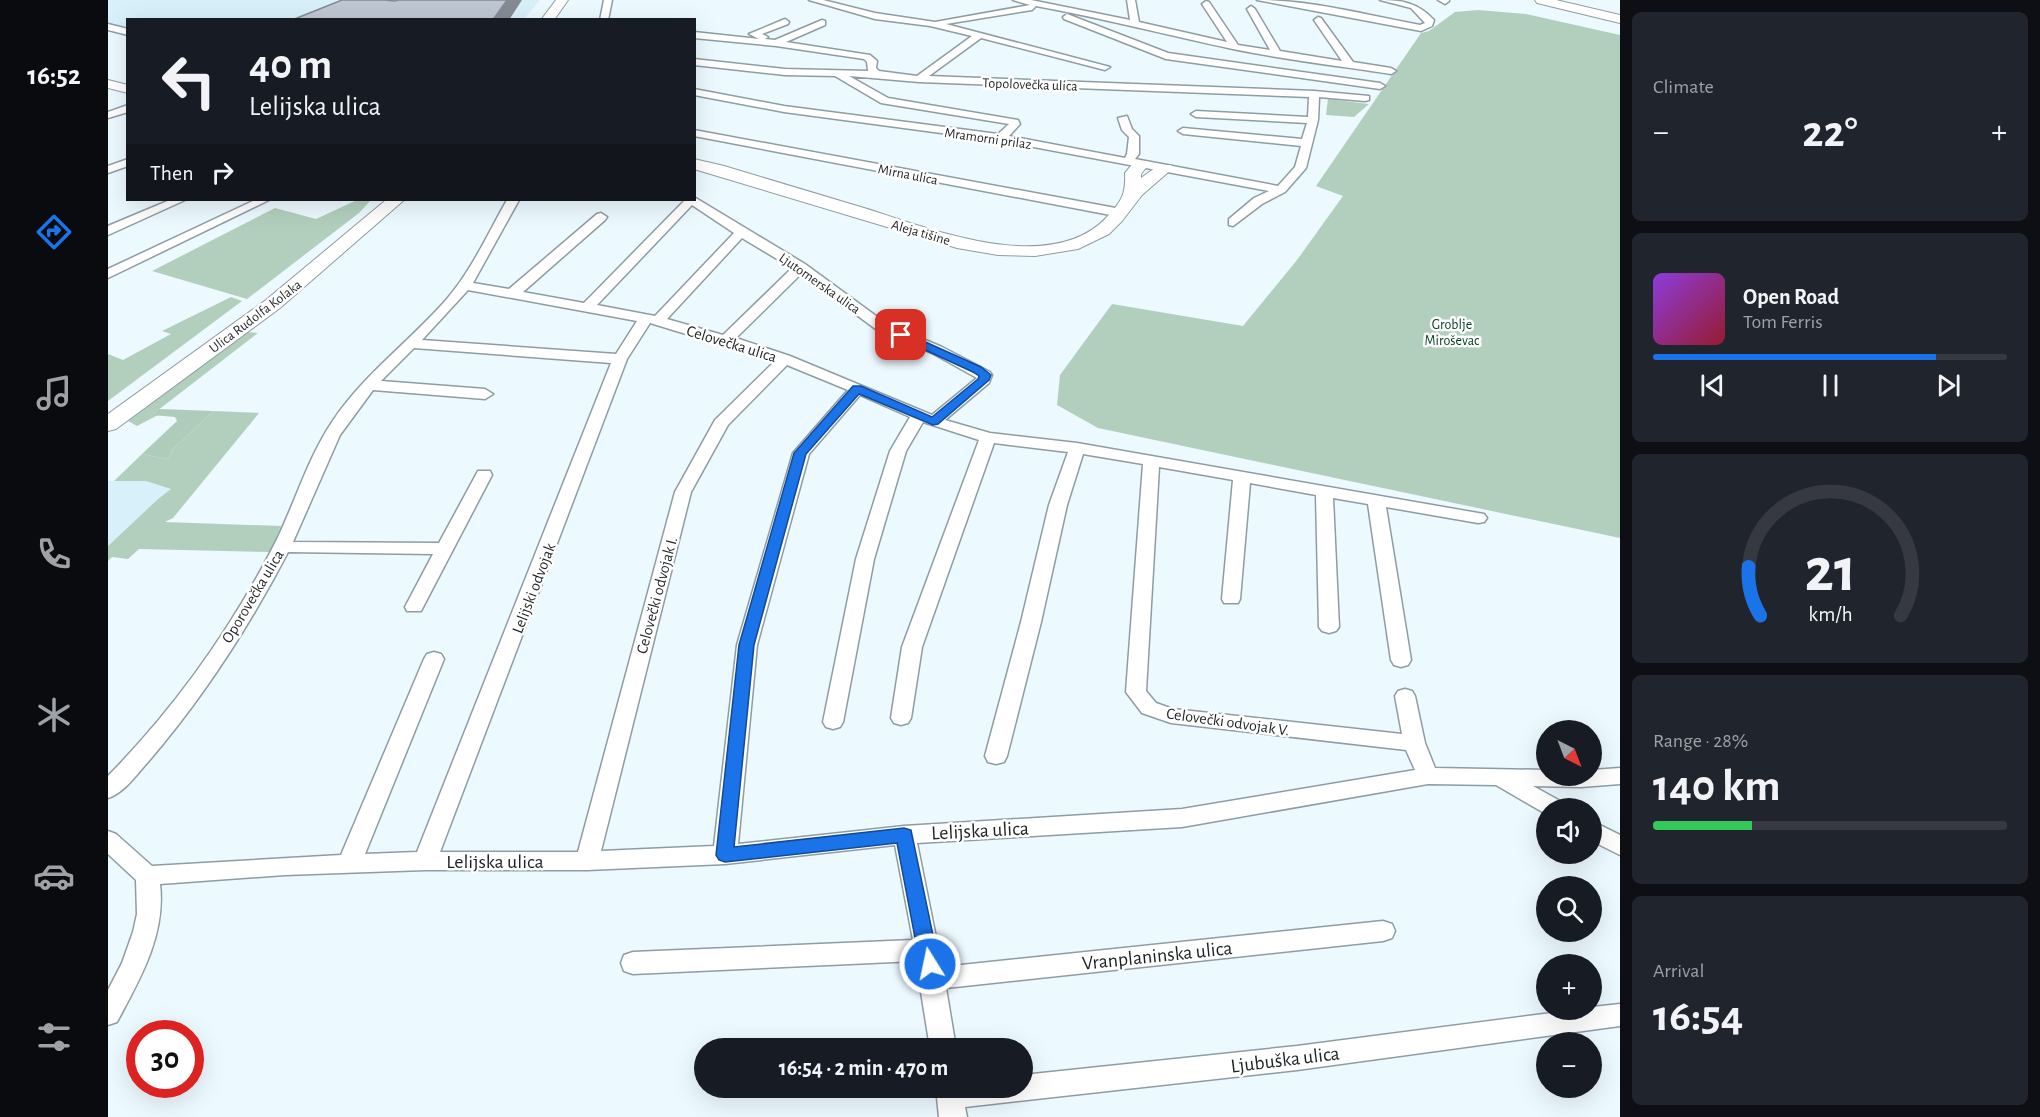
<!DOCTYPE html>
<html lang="en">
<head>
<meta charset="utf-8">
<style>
  body { margin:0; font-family:"Alegreya Sans",sans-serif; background:#20242c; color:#f1f3f6; height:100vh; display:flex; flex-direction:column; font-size:22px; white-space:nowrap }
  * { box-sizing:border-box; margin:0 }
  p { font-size:20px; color:#9ea1a6 }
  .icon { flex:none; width:33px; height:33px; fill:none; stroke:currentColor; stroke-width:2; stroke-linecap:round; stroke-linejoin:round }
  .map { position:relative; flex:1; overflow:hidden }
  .details { display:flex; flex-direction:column; gap:12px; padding:12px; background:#0d0f14; width:420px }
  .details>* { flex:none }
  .hud { position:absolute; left:18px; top:18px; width:570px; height:183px; border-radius:0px; box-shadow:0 6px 24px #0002; background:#171b24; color:#f1f3f6; overflow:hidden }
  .needle { width:39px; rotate:138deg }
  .controls { position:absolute; left:1428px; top:720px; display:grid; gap:12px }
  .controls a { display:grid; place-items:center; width:66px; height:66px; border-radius:50%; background:#171b24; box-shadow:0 6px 24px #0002; font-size:30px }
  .speed { position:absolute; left:18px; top:1020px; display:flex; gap:12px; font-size:30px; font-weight:700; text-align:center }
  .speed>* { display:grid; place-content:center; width:78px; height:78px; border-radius:50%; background:#171b24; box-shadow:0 6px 24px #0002; line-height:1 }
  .speed .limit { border:9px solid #d22; background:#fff; color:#111 }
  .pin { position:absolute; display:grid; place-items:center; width:51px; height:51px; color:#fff; margin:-26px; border-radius:12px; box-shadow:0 3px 9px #0006 }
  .me { position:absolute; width:66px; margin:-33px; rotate:350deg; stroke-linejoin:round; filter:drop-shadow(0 0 4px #0008) }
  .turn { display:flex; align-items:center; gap:21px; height:126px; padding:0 24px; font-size:27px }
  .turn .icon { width:78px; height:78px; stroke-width:2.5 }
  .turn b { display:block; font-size:42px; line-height:51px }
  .then { display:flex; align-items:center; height:57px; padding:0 24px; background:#0003; gap:12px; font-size:22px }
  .big { font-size:45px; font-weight:700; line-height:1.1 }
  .details .tile { flex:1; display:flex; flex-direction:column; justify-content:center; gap:9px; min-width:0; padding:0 21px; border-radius:9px; background:#20242c }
  .details .dial { align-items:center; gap:0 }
  .dial svg { height:156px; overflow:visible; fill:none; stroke:#363941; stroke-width:7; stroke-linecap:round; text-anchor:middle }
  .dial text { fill:#f1f3f6; stroke:none }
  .song { display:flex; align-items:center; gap:18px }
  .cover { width:72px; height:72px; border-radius:9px; background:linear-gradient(135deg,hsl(270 70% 55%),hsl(350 70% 35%)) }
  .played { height:6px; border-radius:3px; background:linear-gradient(90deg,#1a73e8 80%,#363941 80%) }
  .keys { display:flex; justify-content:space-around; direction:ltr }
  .heat { display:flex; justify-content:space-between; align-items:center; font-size:33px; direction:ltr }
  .charge { height:9px; border-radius:4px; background:linear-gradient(90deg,#34c759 28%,#363941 0) }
  .trip { position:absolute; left:586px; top:1038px; width:339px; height:60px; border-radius:30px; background:#171b24; box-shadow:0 6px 24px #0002; font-weight:700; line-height:60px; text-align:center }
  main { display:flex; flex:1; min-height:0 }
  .tab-bar { display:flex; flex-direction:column; width:108px; justify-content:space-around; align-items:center; background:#090b0e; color:#9ea1a6 }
  .tab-bar .icon { width:42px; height:42px }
  .tab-bar .selected { color:#1a73e8 }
  .tab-bar b { font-size:27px; color:#f1f3f6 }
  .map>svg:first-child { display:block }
</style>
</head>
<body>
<main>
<nav class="tab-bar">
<b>16:52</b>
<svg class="icon selected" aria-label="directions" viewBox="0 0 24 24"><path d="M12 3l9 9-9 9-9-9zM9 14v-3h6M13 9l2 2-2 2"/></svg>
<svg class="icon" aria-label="music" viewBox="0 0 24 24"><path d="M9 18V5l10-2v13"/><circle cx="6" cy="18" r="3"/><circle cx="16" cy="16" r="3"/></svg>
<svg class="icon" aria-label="phone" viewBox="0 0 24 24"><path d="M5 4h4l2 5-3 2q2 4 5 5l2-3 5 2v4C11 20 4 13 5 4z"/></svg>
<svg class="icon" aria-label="climate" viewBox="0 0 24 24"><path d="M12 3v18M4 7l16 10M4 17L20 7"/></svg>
<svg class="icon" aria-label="car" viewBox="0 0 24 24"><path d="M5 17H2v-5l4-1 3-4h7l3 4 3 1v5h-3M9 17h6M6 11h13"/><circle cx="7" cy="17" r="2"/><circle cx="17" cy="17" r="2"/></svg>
<svg class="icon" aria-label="filters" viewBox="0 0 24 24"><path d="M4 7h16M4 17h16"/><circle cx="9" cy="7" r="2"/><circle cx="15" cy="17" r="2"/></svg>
</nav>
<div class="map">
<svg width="1512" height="1117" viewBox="0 0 1512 1117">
  <rect width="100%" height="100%" fill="#ecf9fe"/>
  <path fill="#d8f0fa" d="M0,0H432L416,19L20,20L19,29L0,24Z
    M0,481H38L64,489L50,499L0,546Z"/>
  <path fill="#b2cfbd" d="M1370,10L1418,14L1512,35V538L990,428L949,405L952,375L1004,304L1135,326L1189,260L1235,196L1208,186L1313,33L1321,31L1347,12Z
    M1220,99L1261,104L1246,117L1218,115Z
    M249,200H263L251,213L139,299L44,271L167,208L208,219Z
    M123,297L134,301L0,401V354L15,360L63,334L54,331Z
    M140,332L150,333L45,414L50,415L29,426L20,421Z
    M105,411L151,413L65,518L57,522L173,526L162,552L31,549L20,559L4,557L0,561V546L50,499L63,489L38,481H6L34,454L60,459L64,450Z"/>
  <path fill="#aeccb9" d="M51,409L105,411L64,450L60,459L34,454L69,421L67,417L44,415Z"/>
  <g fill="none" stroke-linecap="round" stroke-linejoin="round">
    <defs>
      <path id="street" d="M496,0H504L500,20H492Z
        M701,0H715L767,13L827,22L922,5L905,0H923L1022,20L1019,0H1027L1031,22L1119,42L1094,4L1098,1L1101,2L1130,45L1162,50L1139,9L1143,6L1147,9L1172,51L1234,61L1206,20L1210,17L1213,18L1245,62L1283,68L1288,71L1283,74C1231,66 1177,60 1125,49C1059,35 994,18 928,6L924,10L838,24L1002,67L997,70L873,38L821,76L1206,91L1261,96V100L1257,101L1211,97L1210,120L1198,168L1177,192L1154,204L1125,226L1121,225V219L1146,198L1161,191L893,141L676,112L586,95V89L676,106L890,134L901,124L773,103L727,76L677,75L586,65V59L677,69L760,71L759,62L756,59L668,46L586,38V32L651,39L641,34L677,19L681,22L680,24L654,34L660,37L657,39L667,40L714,20L717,21V25L678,42L762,55L769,61L768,68L771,71L809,76L864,36L822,26L767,19ZM741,76L811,82L1201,97L1200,117L1088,111L1083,114L1088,117L1199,123L1194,139L1075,128L1070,131L1075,134L1193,146L1187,167L1170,186L1027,159L1031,154V136L1024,129L1019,116L1010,118L1014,130L1021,137L1019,154L1017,158L901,136L912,124L910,120L780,98Z
        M1149,0C1204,0 1258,15 1312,25L1317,23L1303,8L1272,0C1295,0 1310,3 1326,20L1324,26L1313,31Z
        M1330,0H1341V1L1337,4Z
        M959,14L1060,53L1272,83L1277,86L1272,89L1058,59L956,19L955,17Z
        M0,24L20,29V35L0,30Z
        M20,105V112L0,118V112Z
        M586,130L1013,209L1019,213L1013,217L586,136Z
        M20,159V166L0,173V166Z
        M586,197L697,264L779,324L834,347L882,372L884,375L881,383L837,420L882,433L969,443L1370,513L1376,514L1379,518L1376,522L1370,523L1278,507L1303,660L1300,665L1293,667L1286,665L1283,660L1260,504L1225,498L1231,627L1228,631L1221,633L1214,631L1211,627L1208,495L1142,483L1132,599L1130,603H1116L1114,599L1125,480L1051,467L1038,691L1048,703L1065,709L1294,734L1287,696L1290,691L1297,689L1304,691L1307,696L1317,743L1327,768L1438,770V776H1484V770L1512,768V784L1473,787L1425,786L1454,802L1457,808H1438V814L1388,785L1320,784L1074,827L809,843L834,967L1275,921L1284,924L1287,931L1284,938L1275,941L838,988L848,1048H822L808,961L525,974L516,971L513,963L516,955L525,952L805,940L787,845L617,864L479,870H317L177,875L52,884C58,935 32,979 9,1022L0,1025V990L14,963L25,932L29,914L28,880L0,854V831L8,834L44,866L233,855L316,659L319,654L326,652L333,654L336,659L257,854L309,852L503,363L306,348L273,381L377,389L385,394L377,399L265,390L232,435L185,542L331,543L370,471H382L384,475L313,611H299L297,607L325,554L180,552C141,627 95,698 40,762C29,774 16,793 0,798V776C66,709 121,632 164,549C186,507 198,461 224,422C255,375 301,342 338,300C364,270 380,233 399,200H411L365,283L401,289L489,214L493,213L499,217L497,220L415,292L476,303L577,200H586ZM584,205L626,233L547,316L489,305ZM634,238L684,268L615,335L559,319ZM693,274L769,330L824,353L869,378L824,415L682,356L628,338ZM360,290L529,321L508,354L314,340ZM542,323L667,361L607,420L567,492L470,852H332L519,359ZM679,365L740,390L685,453L629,645L606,846L493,851L583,492L620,425ZM752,395L802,417L782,451L748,559L715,722L718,727L725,729L732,727L735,722L766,559L798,451L815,422L871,440L794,647L783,718L786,723L793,725L800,723L803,718L814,647L886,443L960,452L941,505L913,622L877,756L880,762L888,764L896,762L899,756L933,622L959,505L975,454L1035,464L1018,692L1034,713L1063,723L1298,750L1307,770L1074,809L796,826L630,844L649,645L701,454Z
        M62,200H77L0,235V226Z
        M147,200H161L0,278V269Z
        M1484,821L1512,835V855L1484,841Z
        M1512,1004V1026L1189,1070L857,1107L859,1117H831L828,1088H915V1075L1189,1046L1467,1010H1484V1007Z"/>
      <path id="secondary" d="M448,0H460L446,20H433Z
        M1427,0H1448L1512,15V23L1429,3Z
        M0,80L20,85V93L0,88Z
        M586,159L616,166C662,180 709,194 756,208C821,228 942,278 999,217C1014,201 1018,194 1017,173L1027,161H1039L1041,164L1033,174V178L1051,165H1063L1065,168L1034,195L1014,221L1001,234L970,249L927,256L890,255L849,248L586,169Z
        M278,200H296L172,308L8,429L0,431V414L158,300Z"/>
    </defs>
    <use href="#street" stroke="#8e9da3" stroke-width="3"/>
    <use href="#secondary" stroke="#8e9da3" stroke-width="2"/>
    <use href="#street" fill="#fff" fill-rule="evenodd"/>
    <use href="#secondary" fill="#fff" fill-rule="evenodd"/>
  </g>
  <path fill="#858b93" d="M399,0H414L401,20H383Z"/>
  <path fill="#bec7d2" stroke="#858b93" stroke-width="1.5" d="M234,0H277L287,1L290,0H399L387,17L383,20H184Z"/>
  <path fill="#1a73e8" stroke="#114b97" stroke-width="1.5" d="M793,331L873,367L883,375L881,380L830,424L825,425L751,394L698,454L646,645L626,847L796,828L803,830L831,964L828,970L822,972L815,970L812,964L789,843L617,862L611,860L608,855L631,645L686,453L745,386H753L824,417L870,379L871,376L865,372L789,337L787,335Z"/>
  <g text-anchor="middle" stroke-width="5" stroke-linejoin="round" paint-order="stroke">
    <g font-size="14" fill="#1c2224" stroke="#fff">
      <text transform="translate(922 84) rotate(2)" y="5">Topolovečka ulica</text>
      <text transform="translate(880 138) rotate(8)" y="5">Mramorni prilaz</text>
      <text transform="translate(800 174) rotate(11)" y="5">Mirna ulica</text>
      <text transform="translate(813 232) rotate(16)" y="5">Aleja tišine</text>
      <text transform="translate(712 283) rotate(35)" y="5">Ljutomerska ulica</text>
      <text transform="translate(147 316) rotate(-37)" y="5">Ulica Rudolfa Kolaka</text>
    </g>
    <g font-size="14" fill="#003920" stroke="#fff">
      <text x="1344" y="329">Groblje<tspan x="1344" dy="16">Miroševac</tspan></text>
    </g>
    <g font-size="16" fill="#1c2224" stroke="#fff">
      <text transform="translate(624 343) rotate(17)" y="6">Celovečka ulica</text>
      <text transform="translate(425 588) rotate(-69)" y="6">Lelijski odvojak</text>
      <text transform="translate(548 595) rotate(-75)" y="6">Celovečki odvojak I.</text>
      <text transform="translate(144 596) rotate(-59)" y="6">Oporovečka ulica</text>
      <text transform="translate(1120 721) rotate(8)" y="6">Celovečki odvojak V.</text>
    </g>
    <g font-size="20" fill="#1c2224" stroke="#fff">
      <text transform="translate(872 830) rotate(-3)" y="7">Lelijska ulica</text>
      <text x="387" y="868">Lelijska ulica</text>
      <text transform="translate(1049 955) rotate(-6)" y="7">Vranplaninska ulica</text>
      <text transform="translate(1177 1059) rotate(-7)" y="7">Ljubuška ulica</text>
    </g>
  </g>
</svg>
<div class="controls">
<a><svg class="needle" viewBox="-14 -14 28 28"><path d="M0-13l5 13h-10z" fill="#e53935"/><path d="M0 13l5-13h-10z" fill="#9ea1a6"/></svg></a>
<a><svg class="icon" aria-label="sound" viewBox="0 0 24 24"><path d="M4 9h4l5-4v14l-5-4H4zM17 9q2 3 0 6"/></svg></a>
<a><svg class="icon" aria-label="search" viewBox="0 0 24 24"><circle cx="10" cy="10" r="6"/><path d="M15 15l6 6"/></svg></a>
<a>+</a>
<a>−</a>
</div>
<div class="speed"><div class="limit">30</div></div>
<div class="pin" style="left:793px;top:335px;background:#d93025"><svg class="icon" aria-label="arrive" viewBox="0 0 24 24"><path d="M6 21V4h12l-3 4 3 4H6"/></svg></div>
<svg class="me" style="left:822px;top:964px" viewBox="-20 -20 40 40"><circle r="17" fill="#1a73e8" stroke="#fff" stroke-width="3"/><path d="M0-11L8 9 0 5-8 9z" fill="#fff"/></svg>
<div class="trip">16:54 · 2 min · 470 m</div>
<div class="hud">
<div class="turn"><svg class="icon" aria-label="left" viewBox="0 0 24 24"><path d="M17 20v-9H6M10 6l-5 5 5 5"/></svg><div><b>40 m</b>Lelijska ulica</div></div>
<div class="then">Then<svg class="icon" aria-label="right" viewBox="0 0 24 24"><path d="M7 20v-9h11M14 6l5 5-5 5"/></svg></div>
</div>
</div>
<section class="details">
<div class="tile"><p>Climate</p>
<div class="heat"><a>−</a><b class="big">22°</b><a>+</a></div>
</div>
<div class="tile">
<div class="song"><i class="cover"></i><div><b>Open Road</b><p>Tom Ferris</p></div></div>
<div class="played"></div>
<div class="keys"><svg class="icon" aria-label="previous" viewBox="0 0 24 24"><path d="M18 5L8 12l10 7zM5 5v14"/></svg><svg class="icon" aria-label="pause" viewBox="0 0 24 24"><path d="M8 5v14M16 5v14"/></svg><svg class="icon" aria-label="next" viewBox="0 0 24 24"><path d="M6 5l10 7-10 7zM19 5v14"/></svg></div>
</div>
<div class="tile dial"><svg viewBox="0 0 100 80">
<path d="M14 69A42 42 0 1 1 86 69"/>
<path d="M14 69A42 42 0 0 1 8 44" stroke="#1a73e8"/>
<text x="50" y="56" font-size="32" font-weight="700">21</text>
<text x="50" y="72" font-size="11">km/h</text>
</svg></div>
<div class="tile"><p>Range · 28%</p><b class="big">140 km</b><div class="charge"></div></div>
<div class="tile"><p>Arrival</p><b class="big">16:54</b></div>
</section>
</main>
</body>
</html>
